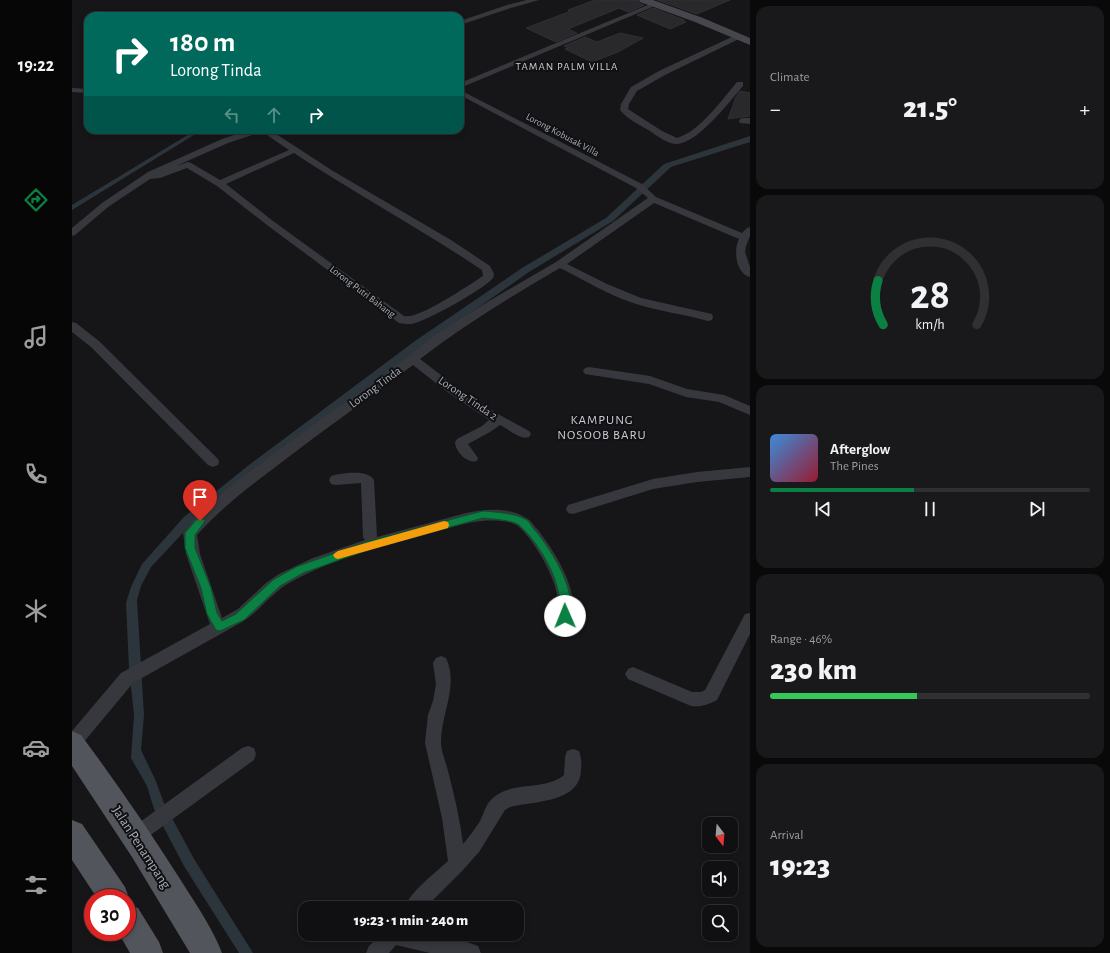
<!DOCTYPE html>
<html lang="en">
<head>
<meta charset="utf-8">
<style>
  body { margin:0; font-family:"Alegreya Sans",sans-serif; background:#19191b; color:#f1f3f6; height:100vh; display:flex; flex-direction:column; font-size:15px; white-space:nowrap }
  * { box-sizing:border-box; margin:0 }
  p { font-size:13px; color:#9c9d9f }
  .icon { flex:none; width:22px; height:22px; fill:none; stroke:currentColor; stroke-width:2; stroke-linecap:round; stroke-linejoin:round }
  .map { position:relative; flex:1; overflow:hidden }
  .sheet { display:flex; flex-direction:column; gap:6px; padding:6px; background:#09090a; width:360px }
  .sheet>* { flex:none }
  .banner { position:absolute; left:12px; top:12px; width:380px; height:122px; border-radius:12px; box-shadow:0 2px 6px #0003,0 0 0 1px #303032; background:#00695c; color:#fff; overflow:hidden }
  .needle { width:26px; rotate:164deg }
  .buttons { position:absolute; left:630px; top:817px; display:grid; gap:8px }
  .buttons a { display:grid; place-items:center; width:36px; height:36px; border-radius:8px; background:#101012; box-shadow:0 2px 6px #0003,0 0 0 1px #303032; font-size:20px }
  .speed { position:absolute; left:12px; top:889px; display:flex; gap:8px; font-size:20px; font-weight:700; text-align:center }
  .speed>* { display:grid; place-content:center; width:52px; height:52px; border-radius:50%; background:#101012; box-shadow:0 2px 6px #0003,0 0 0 1px #303032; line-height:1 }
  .speed .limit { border:6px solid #d22; background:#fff; color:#111 }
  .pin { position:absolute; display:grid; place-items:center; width:34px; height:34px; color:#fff; margin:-41px -17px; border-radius:50% 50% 50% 0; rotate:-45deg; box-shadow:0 0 4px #0007 }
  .pin .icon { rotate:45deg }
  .me { position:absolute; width:44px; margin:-22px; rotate:359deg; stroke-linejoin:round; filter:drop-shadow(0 0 3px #0008) }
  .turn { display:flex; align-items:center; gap:14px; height:84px; padding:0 20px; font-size:18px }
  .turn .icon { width:52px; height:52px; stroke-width:2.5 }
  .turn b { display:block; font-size:28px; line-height:34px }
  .lanes { display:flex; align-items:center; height:38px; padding:0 20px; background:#0003; justify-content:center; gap:20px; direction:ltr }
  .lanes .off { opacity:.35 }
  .big { font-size:30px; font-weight:800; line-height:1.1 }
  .sheet .widget { flex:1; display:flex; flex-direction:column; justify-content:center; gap:6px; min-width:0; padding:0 14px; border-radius:12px; background:#19191b }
  .sheet .dial { align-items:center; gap:0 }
  .dial svg { height:104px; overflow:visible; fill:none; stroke:#303032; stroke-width:7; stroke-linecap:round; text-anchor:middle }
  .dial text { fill:#f1f3f6; stroke:none }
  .song { display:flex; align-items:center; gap:12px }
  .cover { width:48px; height:48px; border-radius:6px; background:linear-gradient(135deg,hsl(210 70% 55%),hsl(350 70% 35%)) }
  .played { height:4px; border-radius:2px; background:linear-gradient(90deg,#0b8043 45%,#303032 45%) }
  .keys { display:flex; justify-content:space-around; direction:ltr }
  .heat { display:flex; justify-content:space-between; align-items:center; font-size:22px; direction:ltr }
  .charge { height:6px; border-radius:3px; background:linear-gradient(90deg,#34c759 46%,#303032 0) }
  .trip { position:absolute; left:226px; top:901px; width:226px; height:40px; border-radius:12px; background:#101012; box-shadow:0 2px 6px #0003,0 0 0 1px #303032; font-weight:800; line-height:40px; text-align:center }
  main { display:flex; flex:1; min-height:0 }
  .menu { display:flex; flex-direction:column; width:72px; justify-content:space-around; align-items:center; background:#060607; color:#9c9d9f }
  .menu .icon { width:28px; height:28px }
  .menu .selected { color:#0b8043 }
  .menu b { font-size:18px; color:#f1f3f6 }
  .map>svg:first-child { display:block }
</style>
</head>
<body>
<main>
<nav class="menu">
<b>19:22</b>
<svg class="icon selected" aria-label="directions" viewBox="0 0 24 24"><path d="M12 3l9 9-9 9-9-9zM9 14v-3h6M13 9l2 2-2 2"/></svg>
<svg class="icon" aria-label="music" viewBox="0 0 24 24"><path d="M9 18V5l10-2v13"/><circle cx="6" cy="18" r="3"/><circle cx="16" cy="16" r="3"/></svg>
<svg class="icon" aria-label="phone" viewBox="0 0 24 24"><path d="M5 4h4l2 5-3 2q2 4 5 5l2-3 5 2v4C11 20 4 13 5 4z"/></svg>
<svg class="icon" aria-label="climate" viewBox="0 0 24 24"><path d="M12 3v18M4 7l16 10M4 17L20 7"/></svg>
<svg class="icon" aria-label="car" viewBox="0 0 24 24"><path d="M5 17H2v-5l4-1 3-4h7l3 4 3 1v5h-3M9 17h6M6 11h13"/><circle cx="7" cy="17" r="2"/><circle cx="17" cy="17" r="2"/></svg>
<svg class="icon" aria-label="filters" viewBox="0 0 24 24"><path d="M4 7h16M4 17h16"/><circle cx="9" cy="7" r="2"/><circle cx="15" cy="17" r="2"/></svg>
</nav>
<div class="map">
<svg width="678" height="953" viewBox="0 0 678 953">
  <rect width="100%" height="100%" fill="#161618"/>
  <path fill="#2c353c" d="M124,130H130L0,210V205Z
    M678,136V142L599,167L541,221L457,272L333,359L122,521L79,567L69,586L65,600L72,715L69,750L83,779L92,803L122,859L181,953H167L112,866L82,809L75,786L59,758L62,715L57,668L54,603L59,587L70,564L112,517L177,465L343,341L450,268L534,218L592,164Z"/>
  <path fill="#29292c" stroke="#303034" d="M523,0H566L567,3L572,5L556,12L547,8L496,29L505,33L484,42L454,28L499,11L496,10Z
    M585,0H658L625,14Z
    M581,8L612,20H610L614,22L598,29L565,15Z
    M548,33L571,38L546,52L520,62L493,49L497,48L492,46L513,37L525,42Z
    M668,91L678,93V116L656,119L664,97Z"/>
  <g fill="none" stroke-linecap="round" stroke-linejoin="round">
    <path fill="#37383d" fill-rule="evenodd" d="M455,0H467L439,8L388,25V21L435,5Z
      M583,2L586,4L585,5L388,88V83Z
      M664,35H667L671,37L593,75L565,91L557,104L556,109L559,111L590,131L605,138C627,132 650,100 665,82H671V86C658,101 626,143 605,144C596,144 585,136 578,131C568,125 555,119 548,110L549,104L559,87L587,71Z
      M0,88L16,89V93L0,92Z
      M388,90L570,184L584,197L670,233L675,228L678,227V236L674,246L673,252L678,267V277C664,274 661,250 667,239L582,203L495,264L535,284L569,298L640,314L641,317L640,320L636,321C611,314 585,311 561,303C535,294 512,280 488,268C440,296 392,325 348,359L382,385L424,413L457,431L459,434L457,437C447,440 437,429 428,425L418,432L396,444L406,458L405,461C395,464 383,451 383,442L385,439L410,426L417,420L374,391L341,365C296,399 250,431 206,465C177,487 149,508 125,535L128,554L150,618L166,609L194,583L207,574L241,558L293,540L291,537L289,483L264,485L259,484L257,480L259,476C270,473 295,469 302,480L305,537L394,513C413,509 437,507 454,518C459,520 461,525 465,529C481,549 511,594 498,621L493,622L488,621C484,613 486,603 485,594C481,573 462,540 446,526C437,519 413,520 402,522C384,525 367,531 349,536C305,548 260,559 219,582C200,592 188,611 170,622L61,683L6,749L0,751V731L49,673L138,624L114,554L111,533L124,517L157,487L252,417L292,390L365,334L417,301L484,262L576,198L564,188L388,95Z
      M671,118H678V124L668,123L667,121L668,119Z
      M177,130H198L261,171L379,240L418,266L422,274L421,278C414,288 356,320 343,323C337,325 333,324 327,323L195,225L145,186L115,168L88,178L78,179L36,207L3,235L0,236V228L30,203L76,172L150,139ZM186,133H192L217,150L148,180L119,163L116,162L104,166L156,143ZM222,153C284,194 349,229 410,270L411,276C397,285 346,320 332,316L201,221L154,184Z
      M0,322L4,323L27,341L146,459L147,462L146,465L141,467L136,465L19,347L0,332Z
      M517,367L578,376L615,389L652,395L678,406V415L647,402L614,397L577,384L513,374L511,371L513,368Z
      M678,467V477L625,482L581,489L501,514L496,513L494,509L496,505L581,479L625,472Z
      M678,613V634L645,700C635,705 630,707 619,706L556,679L553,674L556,669L561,667L620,692H629L633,690L673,614Z
      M369,656L374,658C387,686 369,713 369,742C369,752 375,765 377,775C383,798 388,820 391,844C397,837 403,829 408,821C412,813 414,803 422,797C441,781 473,791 492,775L493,757L495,751L501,749L507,751C509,757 510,763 509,770C508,803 462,801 438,807L433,810L407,852L391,870L353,908H332C339,891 362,874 376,861L370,818L353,743L356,715L361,701L364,684L361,663L364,658Z
      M176,746L182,748L184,754L182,760L69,842L63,845L57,842L54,836L57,830L170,748Z
      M309,934C342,934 375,933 406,946L409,953H358L324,945L317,953H294L297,946Z"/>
    <path fill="#45474d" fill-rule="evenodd" d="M567,0H581L631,18L678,38V45L623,22L568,2Z"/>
    <path fill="#53555c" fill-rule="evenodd" d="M0,731L9,735C44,782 77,830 108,879C123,903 140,927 150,953H118L60,857L0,766Z
      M0,820L10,824L53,887L57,898L55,902V898H25L0,860Z
      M55,904L66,908L87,942L91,953H58L46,932H55Z"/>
  </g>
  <path fill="#0b8043" stroke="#07532c" d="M411,511C422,512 443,513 453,519C456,520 459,525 461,528C477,546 508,593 496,619L493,620L489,619C486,614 488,602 487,595C483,572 470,551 456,534C453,532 450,527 447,525C440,520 420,519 411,518L295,550L231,573L208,586L172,620L148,631L144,630L135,614L129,588L113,548V533L125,519H132L133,521L123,535V548L139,588L145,613L150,621L164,614L201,580L224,567L294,542Z"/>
  <path fill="#f59e0b" d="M372,521L376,522L377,525L376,528L266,559L263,558L261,555L263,553L266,551Z"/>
  <g text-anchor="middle" stroke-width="4" stroke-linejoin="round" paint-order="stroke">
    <g font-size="10" fill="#a8adb8" stroke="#111113">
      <text transform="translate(491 134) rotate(28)" y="4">Lorong Kobusak Villa</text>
      <text transform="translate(291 291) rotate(37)" y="4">Lorong Putri Bahang</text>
    </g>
    <g font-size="11" letter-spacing="1" fill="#c9ccd4" stroke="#111113">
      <text x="495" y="70">TAMAN PALM VILLA</text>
    </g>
    <g font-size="12" fill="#a8adb8" stroke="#111113">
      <text transform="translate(303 387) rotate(-36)" y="4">Lorong Tinda</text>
      <text transform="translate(396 398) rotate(34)" y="4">Lorong Tinda 2</text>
    </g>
    <g font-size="13" letter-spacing="1" fill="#c9ccd4" stroke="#111113">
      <text x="530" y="424">KAMPUNG<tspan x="530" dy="15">NOSOOB BARU</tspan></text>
    </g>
    <g font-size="14" fill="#a8adb8" stroke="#111113">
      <text transform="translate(70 847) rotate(57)" y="5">Jalan Penampang</text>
    </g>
  </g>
</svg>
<div class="buttons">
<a><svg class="needle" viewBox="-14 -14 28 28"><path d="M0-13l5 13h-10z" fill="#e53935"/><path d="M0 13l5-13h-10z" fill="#9c9d9f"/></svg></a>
<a><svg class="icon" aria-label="sound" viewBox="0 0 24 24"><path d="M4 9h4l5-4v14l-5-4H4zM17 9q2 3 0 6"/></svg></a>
<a><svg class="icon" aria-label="search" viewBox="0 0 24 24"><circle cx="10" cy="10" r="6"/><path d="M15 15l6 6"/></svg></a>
</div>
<div class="speed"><div class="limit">30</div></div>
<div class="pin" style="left:128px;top:521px;background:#d93025"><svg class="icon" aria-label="arrive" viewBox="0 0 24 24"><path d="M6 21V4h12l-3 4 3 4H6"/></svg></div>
<svg class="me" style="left:493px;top:616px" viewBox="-20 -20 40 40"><circle r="19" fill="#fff"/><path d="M0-13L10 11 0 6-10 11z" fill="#0b8043"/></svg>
<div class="trip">19:23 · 1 min · 240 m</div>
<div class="banner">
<div class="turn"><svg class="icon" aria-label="right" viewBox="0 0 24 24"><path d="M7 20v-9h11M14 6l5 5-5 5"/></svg><div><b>180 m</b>Lorong Tinda</div></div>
<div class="lanes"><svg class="icon off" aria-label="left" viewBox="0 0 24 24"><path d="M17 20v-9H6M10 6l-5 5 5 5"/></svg><svg class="icon off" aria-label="ahead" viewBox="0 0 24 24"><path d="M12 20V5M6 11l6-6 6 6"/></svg><svg class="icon" aria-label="right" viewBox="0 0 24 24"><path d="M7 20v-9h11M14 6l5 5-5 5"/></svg></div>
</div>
</div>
<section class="sheet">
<div class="widget"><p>Climate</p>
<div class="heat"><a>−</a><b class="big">21.5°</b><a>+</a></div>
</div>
<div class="widget dial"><svg viewBox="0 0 100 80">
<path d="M14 69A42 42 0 1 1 86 69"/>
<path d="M14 69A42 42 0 0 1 10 35" stroke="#0b8043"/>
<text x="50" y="56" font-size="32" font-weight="700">28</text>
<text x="50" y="72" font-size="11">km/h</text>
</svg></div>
<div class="widget">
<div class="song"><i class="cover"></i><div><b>Afterglow</b><p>The Pines</p></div></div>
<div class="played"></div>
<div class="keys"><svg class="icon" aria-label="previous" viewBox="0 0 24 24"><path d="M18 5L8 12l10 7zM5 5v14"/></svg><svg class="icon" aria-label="pause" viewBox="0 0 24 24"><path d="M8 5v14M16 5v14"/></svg><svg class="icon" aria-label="next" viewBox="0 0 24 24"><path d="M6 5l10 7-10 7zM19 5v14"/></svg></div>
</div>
<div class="widget"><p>Range · 46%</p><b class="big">230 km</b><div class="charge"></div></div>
<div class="widget"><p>Arrival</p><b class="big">19:23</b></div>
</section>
</main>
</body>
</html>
